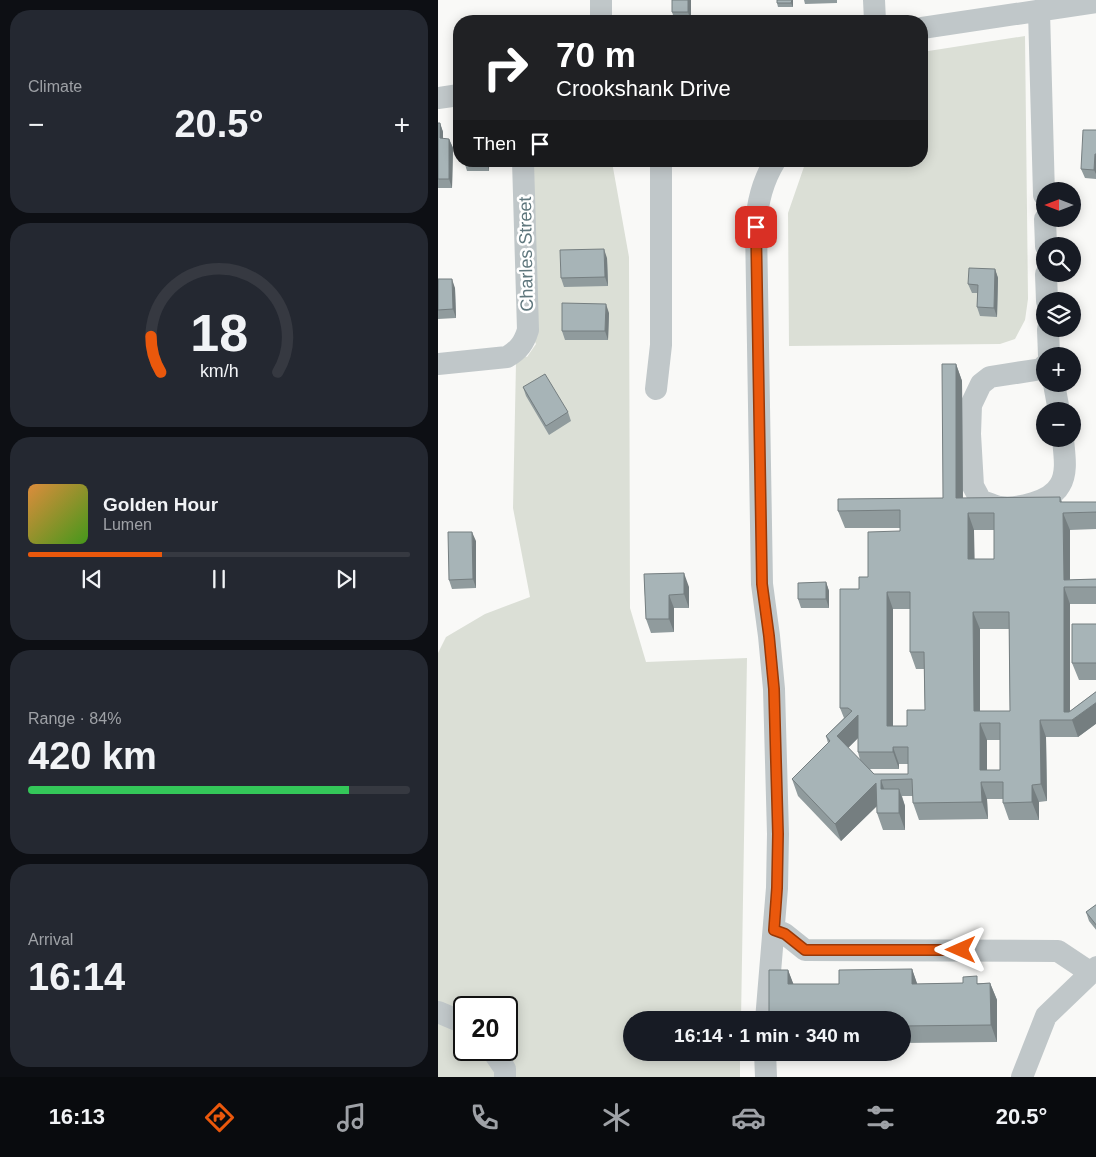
<!DOCTYPE html>
<html lang="en">
<head>
<meta charset="utf-8">
<style>
  body { margin:0; font-family:Helvetica,sans-serif; background:#242831; color:#f1f3f6; height:100vh; display:flex; flex-direction:column; font-size:19px; white-space:nowrap }
  * { box-sizing:border-box; margin:0 }
  p { font-size:16px; color:#9ea1a6 }
  .icon { flex:none; width:28px; height:28px; fill:none; stroke:currentColor; stroke-width:2; stroke-linecap:round; stroke-linejoin:round }
  .map { position:relative; flex:1; overflow:hidden }
  .details { display:flex; flex-direction:column; gap:10px; padding:10px; background:#0d0f14; width:438px }
  .details>* { flex:none }
  .guide { position:absolute; left:15px; top:15px; width:475px; height:152px; border-radius:20px; box-shadow:0 2px 12px #0003; background:#202124; color:#fff; overflow:hidden }
  .needle { width:32px; rotate:270deg }
  .buttons { position:absolute; left:598px; top:182px; display:grid; gap:10px }
  .buttons a { display:grid; place-items:center; width:45px; height:45px; border-radius:50%; background:#171b24; box-shadow:0 2px 12px #0003; font-size:25px }
  .speed { position:absolute; left:15px; top:996px; display:flex; gap:10px; font-size:25px; font-weight:700; text-align:center }
  .speed>* { display:grid; place-content:center; width:65px; height:65px; border-radius:50%; background:#171b24; box-shadow:0 2px 12px #0003; line-height:1 }
  .speed .limit { border:2px solid #111; border-radius:8px; background:#fff; color:#111 }
  .pin { position:absolute; display:grid; place-items:center; width:42px; height:42px; color:#fff; margin:-21px; border-radius:10px; box-shadow:0 2px 8px #0006 }
  .me { position:absolute; width:55px; margin:-28px; rotate:270deg; stroke-linejoin:round; filter:drop-shadow(0 0 4px #0008) }
  .turn { display:flex; align-items:center; gap:18px; height:105px; padding:0 20px; font-size:22px }
  .turn .icon { width:65px; height:65px; stroke-width:2.5 }
  .turn b { display:block; font-size:35px; line-height:42px }
  .then { display:flex; align-items:center; height:48px; padding:0 20px; background:#0003; gap:10px; font-size:19px }
  .big { font-size:38px; font-weight:700; line-height:1.1 }
  .details .card { flex:1; display:flex; flex-direction:column; justify-content:center; gap:8px; min-width:0; padding:0 18px; border-radius:20px; background:#242831 }
  .details .dial { align-items:center; gap:0 }
  .dial svg { height:130px; overflow:visible; fill:none; stroke:#363941; stroke-width:7; stroke-linecap:round; text-anchor:middle }
  .dial text { fill:#f1f3f6; stroke:none }
  .song { display:flex; align-items:center; gap:15px }
  .cover { width:60px; height:60px; border-radius:8px; background:linear-gradient(135deg,hsl(30 70% 55%),hsl(100 70% 35%)) }
  .played { height:5px; border-radius:2px; background:linear-gradient(90deg,#ea580c 35%,#363941 35%) }
  .keys { display:flex; justify-content:space-around; direction:ltr }
  .heat { display:flex; justify-content:space-between; align-items:center; font-size:28px; direction:ltr }
  .charge { height:8px; border-radius:4px; background:linear-gradient(90deg,#34c759 84%,#363941 0) }
  .trip { position:absolute; left:185px; top:1011px; width:288px; height:50px; border-radius:25px; background:#171b24; box-shadow:0 2px 12px #0003; font-weight:700; line-height:50px; text-align:center }
  .tab-bar { display:flex; height:80px; justify-content:space-around; align-items:center; background:#090b0e; color:#9ea1a6 }
  .tab-bar .icon { width:35px; height:35px }
  .tab-bar .selected { color:#ea580c }
  .tab-bar b { font-size:22px; color:#f1f3f6 }
  main { display:flex; flex:1; min-height:0 }
  .map>svg:first-child { display:block }
</style>
</head>
<body>
<main>
<section class="details">
<div class="card"><p>Climate</p>
<div class="heat"><a>−</a><b class="big">20.5°</b><a>+</a></div>
</div>
<div class="card dial"><svg viewBox="0 0 100 80">
<path d="M14 69A42 42 0 1 1 86 69"/>
<path d="M14 69A42 42 0 0 1 8 47" stroke="#ea580c"/>
<text x="50" y="56" font-size="32" font-weight="700">18</text>
<text x="50" y="72" font-size="11">km/h</text>
</svg></div>
<div class="card">
<div class="song"><i class="cover"></i><div><b>Golden Hour</b><p>Lumen</p></div></div>
<div class="played"></div>
<div class="keys"><svg class="icon" aria-label="previous" viewBox="0 0 24 24"><path d="M18 5L8 12l10 7zM5 5v14"/></svg><svg class="icon" aria-label="pause" viewBox="0 0 24 24"><path d="M8 5v14M16 5v14"/></svg><svg class="icon" aria-label="next" viewBox="0 0 24 24"><path d="M6 5l10 7-10 7zM19 5v14"/></svg></div>
</div>
<div class="card"><p>Range · 84%</p><b class="big">420 km</b><div class="charge"></div></div>
<div class="card"><p>Arrival</p><b class="big">16:14</b></div>
</section>
<div class="map">
<svg width="659" height="1077" viewBox="0 0 659 1077">
  <rect width="100%" height="100%" fill="#f9f9f7"/>
  <path fill="#dbdfd6" fill-rule="evenodd" d="M587,36L590,299L587,320L577,339L562,344L351,346L350,213L368,161H484V52Z
    M174,162L191,257L192,608L208,662L309,658L303,1020H194V1052L302,1053V1077H0V653L8,637L47,614L92,597L75,508L78,363L87,356L89,357L98,344L97,342L96,167ZM26,1008H69V1050H26Z"/>
  <g fill="none" stroke-linecap="round" stroke-linejoin="round">
    <path stroke="#c0c7c9" stroke-width="22" d="M163,0V21
      M436,0L437,21
      M601,11L606,195
      M484,28L659,2
      M0,98L21,95
      M607,219L608,246
      M608,274L609,301
      M610,329L611,356
      M0,364L69,357C81,350 86,343 90,330L85,161
      M606,366L604,369L552,377L543,384L533,405L532,434L535,486L543,501C549,502 556,506 562,507C580,509 613,502 622,485C630,472 626,453 625,439
      M616,384L621,411
      M218,389L223,345V161
      M336,929L347,934L367,950L620,951L653,973
      M0,1012L26,1023
      M328,1020L339,888L340,834L336,689L331,636L324,584L318,227C319,203 324,182 337,161
      M54,1050L67,1069V1077
      M327,1052L328,1077
      M584,1077L608,1016L659,967"/>
  </g>
  <path fill="#909b9d" fill-rule="evenodd" d="M253,0V21H237L234,12Z
    M355,0V7H340L339,3Z
    M366,0H399V3L367,4Z
    M0,123H2L5,132V139H11L15,148L14,188H0Z
    M659,130V179L647,178L643,169Z
    M26,161H51V171H29Z
    M169,258L170,286L126,287L123,278Z
    M557,269L560,278L559,317L542,316L539,307V293H534L530,284Z
    M0,279L17,288L18,318L0,319Z
    M171,313L170,340H127L124,331Z
    M518,364L524,381L525,498L622,497L624,502H659V529L632,530V580L659,579V604H632V711L659,691V723L640,737H608L609,801L601,802V820H571L565,803V799H549L550,819L481,820L475,803V796H464L467,806V830H445L439,813V806L403,841L360,796L354,779L390,743L388,736L406,718L402,708L421,589L430,577L462,531V528H407L400,511L505,498ZM536,530H556V559H536ZM455,609H472V652L478,669H486L487,710L469,726H455ZM542,629H571L572,711H542ZM420,738V752L422,760L410,748ZM549,740H562V770H549ZM461,764H470V774H436L432,769H461Z
    M85,387L130,412L133,421L111,435L88,396Z
    M38,541V588L14,589L11,580Z
    M206,574L251,587V608H236V632L213,633L208,619Z
    M388,582L391,591V608H363L360,599Z
    M659,624V680H641L634,663Z
    M659,904V931L651,921L648,912Z
    M474,969L479,984L552,983L559,1000V1042L464,1043V1020H331L350,970L355,984H401Z
    M388,1052H418V1058L390,1059Z"/>
  <path fill="#757e80" d="M250,0H253V21L250,12Z
    M354,0H355V7L353,3Z
    M2,123L5,132V147L2,138Z
    M11,139L15,148L14,188L11,179Z
    M657,154L659,158V176L656,170Z
    M48,161H51V171Z
    M166,249L169,258L170,286L167,277Z
    M557,269L560,278L559,317L556,308Z
    M14,279L17,288L18,318L15,309Z
    M168,304L171,313L170,340L167,331Z
    M518,364L524,381L525,515L518,498Z
    M530,513L536,530L537,576L530,559Z
    M625,513L632,530V587L626,580Z
    M34,532L38,541V588L35,579Z
    M246,573L251,587V608L246,594Z
    M388,582L391,591V608L388,599Z
    M626,587L632,604V720L626,712Z
    M449,592L455,609V743L449,726Z
    M231,595L236,608V632L231,619Z
    M535,612L542,629V728L536,711Z
    M659,702V723L640,737L634,720Z
    M420,715L426,732L405,753L399,736Z
    M602,720L608,737L609,801L603,784Z
    M542,723L549,740V782L542,770Z
    M455,747L461,764V769L455,752Z
    M443,780L449,797L443,789Z
    M543,782L549,799L550,819L544,802Z
    M438,783L445,800L403,841L397,824Z
    M594,785L601,802V820L594,802Z
    M461,789L467,806V830L461,813Z
    M474,969L480,986L474,984Z
    M350,970L357,988L350,984Z
    M552,983L559,1000V1042L553,1025Z"/>
  <path fill="#a7b4b7" stroke="#757e80" fill-rule="evenodd" d="M234,0H250V12H234Z
    M339,0H354L353,3H339Z
    M0,123H2V138L11,139V179H0Z
    M645,130H659V154H657L656,170L643,169Z
    M26,161H48V162H26Z
    M166,249L167,277L123,278L122,250Z
    M531,268L557,269L556,308L539,307L540,285L530,284Z
    M0,279H14L15,309L0,310Z
    M124,303L168,304L167,331H124Z
    M504,364H518V498L622,497V502H659V512L625,513L626,580L659,579V587H626V712H631L659,691V702L634,720H602L603,784L594,785V802L565,803V782H543L544,802L475,803L474,779L443,780V789H461V813H439L438,783L397,824L354,779L392,741L388,736L414,711L410,708H402V589H421V577H430V532L462,531V510L400,511V499L505,498ZM530,513H556V559H530ZM449,592H472V652H486L487,710H469V726H449ZM535,612H571L572,711H536ZM420,715V752H455V747H470V774H436L399,736ZM542,723H562V770H542Z
    M107,374L130,412L108,426L85,387Z
    M10,532H34L35,579L11,580Z
    M246,573V594L231,595V619H208L206,574Z
    M388,582V599H360V583Z
    M634,624H659V663H634Z
    M659,904V926L648,912Z
    M474,969V984L525,983V977L539,976V984L552,983L553,1025L464,1026V1020H331V970H350V984H401V970Z"/>
  <g fill="none" stroke-linecap="round" stroke-linejoin="round">
    <defs>
      <path id="route" d="M318,227L324,584L331,636L336,689L340,834L339,888L336,930L347,934L367,950H523"/>
    </defs>
    <use href="#route" stroke="#983908" stroke-width="12"/>
    <use href="#route" stroke="#ea580c" stroke-width="9"/>
  </g>
  <g text-anchor="middle" stroke-width="5" stroke-linejoin="round" paint-order="stroke">
    <g font-size="18" fill="#5f777d" stroke="#fff">
      <text transform="translate(88 254) rotate(-91)" y="6">Charles Street</text>
    </g>
  </g>
</svg>
<div class="buttons">
<a><svg class="needle" viewBox="-14 -14 28 28"><path d="M0-13l5 13h-10z" fill="#e53935"/><path d="M0 13l5-13h-10z" fill="#9ea1a6"/></svg></a>
<a><svg class="icon" aria-label="search" viewBox="0 0 24 24"><circle cx="10" cy="10" r="6"/><path d="M15 15l6 6"/></svg></a>
<a><svg class="icon" aria-label="layers" viewBox="0 0 24 24"><path d="M12 4l9 5-9 5-9-5zM3 14l9 5 9-5"/></svg></a>
<a>+</a>
<a>−</a>
</div>
<div class="speed"><div class="limit">20</div></div>
<div class="pin" style="left:318px;top:227px;background:#d93025"><svg class="icon" aria-label="arrive" viewBox="0 0 24 24"><path d="M6 21V4h12l-3 4 3 4H6"/></svg></div>
<svg class="me" style="left:523px;top:950px" viewBox="-20 -20 40 40"><path d="M0-17L14 15 0 8-14 15z" fill="#ea580c" stroke="#fff" stroke-width="4"/></svg>
<div class="trip">16:14 · 1 min · 340 m</div>
<div class="guide">
<div class="turn"><svg class="icon" aria-label="right" viewBox="0 0 24 24"><path d="M7 20v-9h11M14 6l5 5-5 5"/></svg><div><b>70 m</b>Crookshank Drive</div></div>
<div class="then">Then<svg class="icon" aria-label="arrive" viewBox="0 0 24 24"><path d="M6 21V4h12l-3 4 3 4H6"/></svg></div>
</div>
</div>
</main>
<nav class="tab-bar">
<b>16:13</b>
<svg class="icon selected" aria-label="directions" viewBox="0 0 24 24"><path d="M12 3l9 9-9 9-9-9zM9 14v-3h6M13 9l2 2-2 2"/></svg>
<svg class="icon" aria-label="music" viewBox="0 0 24 24"><path d="M9 18V5l10-2v13"/><circle cx="6" cy="18" r="3"/><circle cx="16" cy="16" r="3"/></svg>
<svg class="icon" aria-label="phone" viewBox="0 0 24 24"><path d="M5 4h4l2 5-3 2q2 4 5 5l2-3 5 2v4C11 20 4 13 5 4z"/></svg>
<svg class="icon" aria-label="climate" viewBox="0 0 24 24"><path d="M12 3v18M4 7l16 10M4 17L20 7"/></svg>
<svg class="icon" aria-label="car" viewBox="0 0 24 24"><path d="M5 17H2v-5l4-1 3-4h7l3 4 3 1v5h-3M9 17h6M6 11h13"/><circle cx="7" cy="17" r="2"/><circle cx="17" cy="17" r="2"/></svg>
<svg class="icon" aria-label="filters" viewBox="0 0 24 24"><path d="M4 7h16M4 17h16"/><circle cx="9" cy="7" r="2"/><circle cx="15" cy="17" r="2"/></svg>
<b>20.5°</b>
</nav>
</body>
</html>
